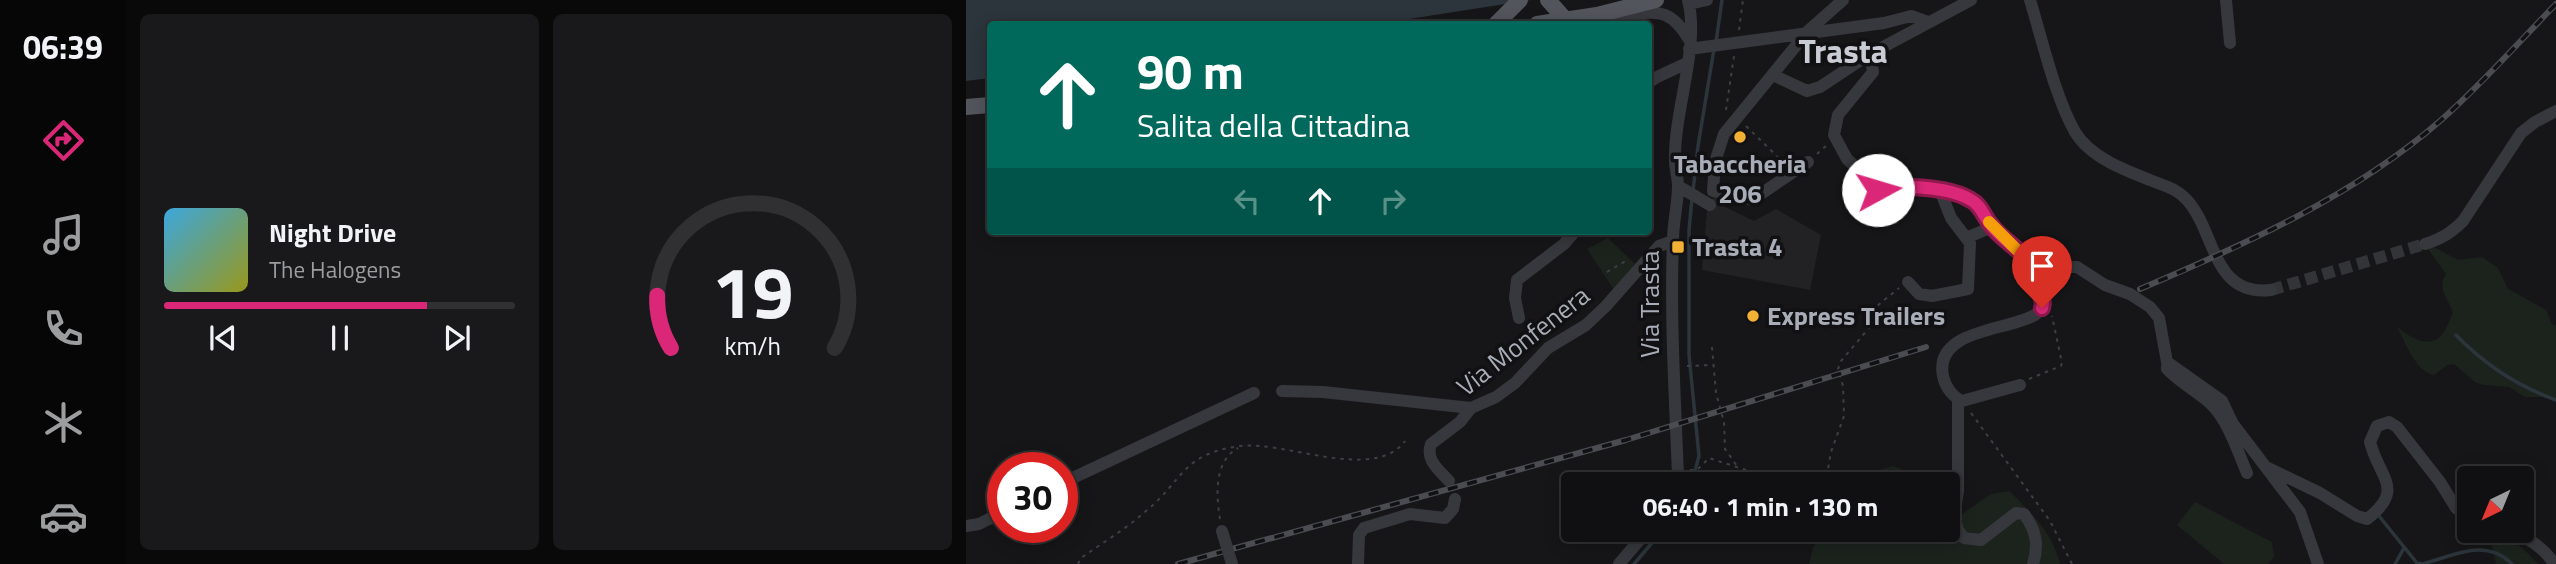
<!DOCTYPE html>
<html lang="it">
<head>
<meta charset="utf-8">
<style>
  body { margin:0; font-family:"Titillium Web",sans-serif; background:#19191b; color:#f1f3f6; height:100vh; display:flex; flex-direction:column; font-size:26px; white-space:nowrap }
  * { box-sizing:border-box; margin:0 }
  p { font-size:23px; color:#9c9d9f }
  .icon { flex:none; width:38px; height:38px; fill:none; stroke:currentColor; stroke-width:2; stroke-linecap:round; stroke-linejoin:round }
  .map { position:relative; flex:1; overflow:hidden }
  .details { display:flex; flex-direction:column; gap:14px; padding:14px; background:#09090a; width:840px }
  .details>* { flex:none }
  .top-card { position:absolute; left:21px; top:21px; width:665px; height:214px; border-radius:7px; box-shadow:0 4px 18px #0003,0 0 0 2px #303032; background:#00695c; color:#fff; overflow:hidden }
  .needle { width:46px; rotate:223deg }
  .controls { position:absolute; left:1491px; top:466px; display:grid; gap:14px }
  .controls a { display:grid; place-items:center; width:77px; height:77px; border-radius:7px; background:#101012; box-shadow:0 4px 18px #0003,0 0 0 2px #303032; font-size:35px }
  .speed { position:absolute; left:21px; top:452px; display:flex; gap:14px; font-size:35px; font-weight:700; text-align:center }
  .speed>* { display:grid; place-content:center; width:91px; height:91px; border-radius:50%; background:#101012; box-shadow:0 4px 18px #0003,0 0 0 2px #303032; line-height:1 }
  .speed .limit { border:10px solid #d22; background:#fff; color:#111 }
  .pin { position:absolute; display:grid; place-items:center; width:60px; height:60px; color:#fff; margin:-72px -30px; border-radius:50% 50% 50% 0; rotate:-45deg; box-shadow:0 0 7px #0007 }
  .pin .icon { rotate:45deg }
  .me { position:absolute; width:77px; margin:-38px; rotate:84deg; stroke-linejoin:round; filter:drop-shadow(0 0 5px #0008) }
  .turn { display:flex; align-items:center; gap:24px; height:147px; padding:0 35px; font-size:32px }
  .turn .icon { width:91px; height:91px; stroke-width:2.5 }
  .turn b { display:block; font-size:49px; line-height:60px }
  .lanes { display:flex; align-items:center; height:66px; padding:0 35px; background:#0003; justify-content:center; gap:35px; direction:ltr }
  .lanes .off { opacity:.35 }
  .details .card { flex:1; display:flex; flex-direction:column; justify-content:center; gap:10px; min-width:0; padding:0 24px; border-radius:10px; background:#19191b }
  .details .dial { align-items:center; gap:0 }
  .dial svg { height:182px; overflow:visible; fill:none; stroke:#303032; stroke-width:7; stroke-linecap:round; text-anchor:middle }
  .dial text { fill:#f1f3f6; stroke:none }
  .song { display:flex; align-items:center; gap:21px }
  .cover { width:84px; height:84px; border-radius:10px; background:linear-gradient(135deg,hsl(200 70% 55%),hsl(60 70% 35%)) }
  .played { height:7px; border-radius:4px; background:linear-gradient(90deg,#db2777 75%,#303032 75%) }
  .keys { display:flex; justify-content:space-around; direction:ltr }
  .details .tiles { flex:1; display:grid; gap:14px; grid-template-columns:repeat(2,1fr) }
  .trip { position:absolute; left:595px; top:472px; width:399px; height:70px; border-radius:7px; background:#101012; box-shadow:0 4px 18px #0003,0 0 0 2px #303032; font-weight:700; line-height:70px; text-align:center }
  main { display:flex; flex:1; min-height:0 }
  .tabs { display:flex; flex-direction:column; width:126px; justify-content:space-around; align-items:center; background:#060607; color:#9c9d9f }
  .tabs .icon { width:49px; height:49px }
  .tabs .on { color:#db2777 }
  .tabs b { font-size:32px; color:#f1f3f6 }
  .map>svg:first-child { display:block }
</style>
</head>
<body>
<main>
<nav class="tabs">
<b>06:39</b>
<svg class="icon on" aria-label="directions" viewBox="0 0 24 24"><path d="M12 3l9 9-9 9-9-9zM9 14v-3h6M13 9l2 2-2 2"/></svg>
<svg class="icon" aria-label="music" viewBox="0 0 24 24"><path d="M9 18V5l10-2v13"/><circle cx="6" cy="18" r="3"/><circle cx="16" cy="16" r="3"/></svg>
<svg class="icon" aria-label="phone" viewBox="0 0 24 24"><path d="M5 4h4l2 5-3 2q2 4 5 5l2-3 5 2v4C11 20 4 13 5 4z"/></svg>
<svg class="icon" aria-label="climate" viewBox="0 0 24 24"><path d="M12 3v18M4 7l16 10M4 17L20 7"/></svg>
<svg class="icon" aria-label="car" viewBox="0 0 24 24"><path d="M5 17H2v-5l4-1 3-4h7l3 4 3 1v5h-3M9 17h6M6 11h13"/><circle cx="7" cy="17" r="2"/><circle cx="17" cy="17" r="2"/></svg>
</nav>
<section class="details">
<div class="tiles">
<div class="card">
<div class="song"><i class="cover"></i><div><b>Night Drive</b><p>The Halogens</p></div></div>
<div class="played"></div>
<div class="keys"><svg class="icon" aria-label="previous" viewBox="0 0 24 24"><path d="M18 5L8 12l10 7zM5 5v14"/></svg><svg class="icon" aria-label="pause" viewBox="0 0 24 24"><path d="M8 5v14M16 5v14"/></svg><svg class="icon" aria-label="next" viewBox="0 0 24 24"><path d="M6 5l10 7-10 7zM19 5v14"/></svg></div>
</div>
<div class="card dial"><svg viewBox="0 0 100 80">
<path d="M14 69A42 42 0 1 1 86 69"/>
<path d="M14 69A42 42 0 0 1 8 46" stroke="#db2777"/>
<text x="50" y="56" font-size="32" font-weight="700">19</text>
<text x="50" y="72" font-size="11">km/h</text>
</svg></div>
</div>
</section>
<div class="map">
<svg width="1590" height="564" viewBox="0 0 1590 564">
  <rect width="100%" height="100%" fill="#161618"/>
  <path fill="#222225" d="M747,197L755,199L757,206L788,221L810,209L855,235L844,290L736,270L741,211Z"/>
  <path fill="#1c231d" d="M642,238L669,264L649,291L621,249Z
    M1468,247L1492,260L1516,257L1532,268L1542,289L1580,310L1586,324L1590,326V401L1576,397H1559L1543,387L1517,385L1509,382L1488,364L1481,365L1468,375C1449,371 1440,343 1431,327C1461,350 1475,347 1487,312C1481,298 1471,287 1480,274L1462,249Z
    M927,466L935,469L950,485H889L902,473Z
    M1043,491C1065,512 1087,534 1094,564H843L847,548L859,530H982V514L995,515L1025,494Z
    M1229,502L1306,542L1308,557L1302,564H1258L1211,525Z
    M1530,531C1547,540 1559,549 1572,564H1530L1525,540Z"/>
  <path fill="#2c353c" d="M0,0H565L411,24H24V78L0,81Z"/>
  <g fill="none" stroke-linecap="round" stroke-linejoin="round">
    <path stroke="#2c353c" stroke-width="3.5" d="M750,42L756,0
      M727,191L732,146L748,49
      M1490,335C1519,365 1551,386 1590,400
      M725,485L733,456L723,355V230L726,198
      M1413,516L1451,563L1456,564C1488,556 1519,537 1546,564
      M668,564L697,530
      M1429,564L1438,548"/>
    <path stroke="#333438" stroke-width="12" stroke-dasharray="12 6" stroke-linecap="butt" d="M1305,290L1459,244"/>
    <path stroke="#3d3f44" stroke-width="2" stroke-dasharray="3.5 5" stroke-linecap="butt" d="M773,30L777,0
      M760,110L768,56
      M780,126L819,164
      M851,154L860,146
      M641,272L663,259
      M746,347L750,393L758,422L759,449L771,466
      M721,366L747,365
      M1063,379L1095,366L1096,363L1086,316
      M1005,413L1084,521L1106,564
      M724,470H731L743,458L826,485
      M864,485L862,469L865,452L878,416L877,386L872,369L875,361L903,328L911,306L933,288
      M254,519C250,495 248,461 272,448
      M112,564L115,558C136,543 160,529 180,511C218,480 215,454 274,446C317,440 408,483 439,441"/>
    <path stroke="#37383d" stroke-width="12" d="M1064,0C1076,39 1089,97 1109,132C1124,157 1158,170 1184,180C1199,186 1210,188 1221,200C1250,232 1246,297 1305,290
      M1260,0L1264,43
      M723,4L741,0
      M650,15C688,14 702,3 724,41
      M723,49L918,23L945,16L962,22
      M904,54L907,72L872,115L868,135L881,159L919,194L939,186L948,187L974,190L1004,199L1011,205L1026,227L1069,262L1080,267H1111L1139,285L1164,294L1184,307L1193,318L1201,362L1256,401L1267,424L1334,512L1352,564
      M807,75L841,91L854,87L904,54L1005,0
      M682,83L691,77L721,63
      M842,162L786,200L747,191L749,162L758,134L842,31L877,0
      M712,186L744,205
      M1000,238L1026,227
      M1459,244C1475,239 1485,233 1497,221L1555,133L1569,122L1590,111
      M942,282L953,294L966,296L1002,289L1004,243L985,218L974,190
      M553,318L549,298L551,280L598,244L609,231
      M1201,366V369C1214,383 1231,391 1245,404C1263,422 1271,450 1281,473
      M1054,385L996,401C987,397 979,387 977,376C969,336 1023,331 1051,322C1059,319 1070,317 1075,309C1078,304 1076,299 1075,294C1071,279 1069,271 1059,260
      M316,391L357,392L505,408
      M992,399V491L988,516L992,530L998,538L1015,540L1050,513L1058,514C1070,530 1073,545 1067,564
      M1302,468L1354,493L1391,516L1401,519C1440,489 1413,478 1404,442L1411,426L1423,422L1431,427L1474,482L1490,508L1503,519
      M483,481C473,470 459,460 465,444L494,422L505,408L530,397L549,383L582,348L620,325L640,306L693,246L707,241
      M96,483L288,393
      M711,485L712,476C709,397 704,318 707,240C707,222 712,204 712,186C712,177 709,169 709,160C708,110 734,47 722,0
      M0,526L13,524L37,512
      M1546,530C1562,539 1578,547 1588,564
      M392,564L393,535L398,528L444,514L479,518L487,509L489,499
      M653,564L682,530"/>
    <path stroke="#53555c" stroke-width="16" d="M582,0L599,19
      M530,24L554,0
      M571,24L631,15L690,0
      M0,107L24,105"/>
    <defs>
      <path id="rail" d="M1174,289C1278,245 1388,196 1474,121C1515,85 1552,43 1590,4
        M212,564L660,440L960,347"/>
    </defs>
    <use href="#rail" stroke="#4a4c52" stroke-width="6"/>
    <use href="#rail" stroke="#111113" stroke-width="3.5" stroke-dasharray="10" stroke-linecap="butt"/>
    <path stroke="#37383d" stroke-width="12" d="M256,531L266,564"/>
  </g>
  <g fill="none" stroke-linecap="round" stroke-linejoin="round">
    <defs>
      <path id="route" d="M912,190C925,198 934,186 947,187C965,188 989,190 1005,200C1015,205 1018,217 1025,225C1037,242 1061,252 1069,272C1073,281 1074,293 1077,303L1076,308"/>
    </defs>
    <use href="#route" stroke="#8e194d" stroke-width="18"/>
    <use href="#route" stroke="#db2777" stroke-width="12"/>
    <path stroke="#f59e0b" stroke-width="12" d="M1023,222L1056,255"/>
  </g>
  <g fill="#f2b134" stroke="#111113" stroke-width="2.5">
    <circle cx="774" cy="137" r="7"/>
    <rect x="705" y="240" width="14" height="14" rx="3.5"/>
    <circle cx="787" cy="316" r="7"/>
  </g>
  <g text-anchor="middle" stroke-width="7" stroke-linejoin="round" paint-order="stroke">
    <g font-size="26" font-weight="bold" fill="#a8adb8" stroke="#111113" text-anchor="start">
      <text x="774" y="173" text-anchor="middle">Tabaccheria<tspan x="774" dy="30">206</tspan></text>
      <text x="726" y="256">Trasta 4</text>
      <text x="801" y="325">Express Trailers</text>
    </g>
    <g font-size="26" fill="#a8adb8" stroke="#111113">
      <text transform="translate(684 304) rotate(-90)" y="9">Via Trasta</text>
      <text transform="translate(557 341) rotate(-38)" y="9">Via Monfenera</text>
    </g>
    <g font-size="33" font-weight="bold" fill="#c9ccd4" stroke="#111113">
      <text x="877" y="63">Trasta</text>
    </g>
  </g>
</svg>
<div class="controls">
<a><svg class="needle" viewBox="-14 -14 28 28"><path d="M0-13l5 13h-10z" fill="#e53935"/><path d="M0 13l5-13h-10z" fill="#9c9d9f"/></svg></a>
</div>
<div class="speed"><div class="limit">30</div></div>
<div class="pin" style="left:1076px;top:308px;background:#d93025"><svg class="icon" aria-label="arrive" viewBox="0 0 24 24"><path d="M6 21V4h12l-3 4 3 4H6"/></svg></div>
<svg class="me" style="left:912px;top:190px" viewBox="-20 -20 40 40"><circle r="19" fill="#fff"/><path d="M0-13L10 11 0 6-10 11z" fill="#db2777"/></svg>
<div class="trip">06:40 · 1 min · 130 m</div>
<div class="top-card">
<div class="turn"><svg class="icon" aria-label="ahead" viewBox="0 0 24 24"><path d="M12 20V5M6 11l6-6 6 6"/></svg><div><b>90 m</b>Salita della Cittadina</div></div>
<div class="lanes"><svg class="icon off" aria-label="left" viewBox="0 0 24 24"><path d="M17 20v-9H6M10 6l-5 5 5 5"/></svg><svg class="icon" aria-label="ahead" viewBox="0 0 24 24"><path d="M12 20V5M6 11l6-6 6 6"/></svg><svg class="icon off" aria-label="right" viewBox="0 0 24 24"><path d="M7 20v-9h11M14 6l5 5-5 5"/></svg></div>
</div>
</div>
</main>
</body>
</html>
